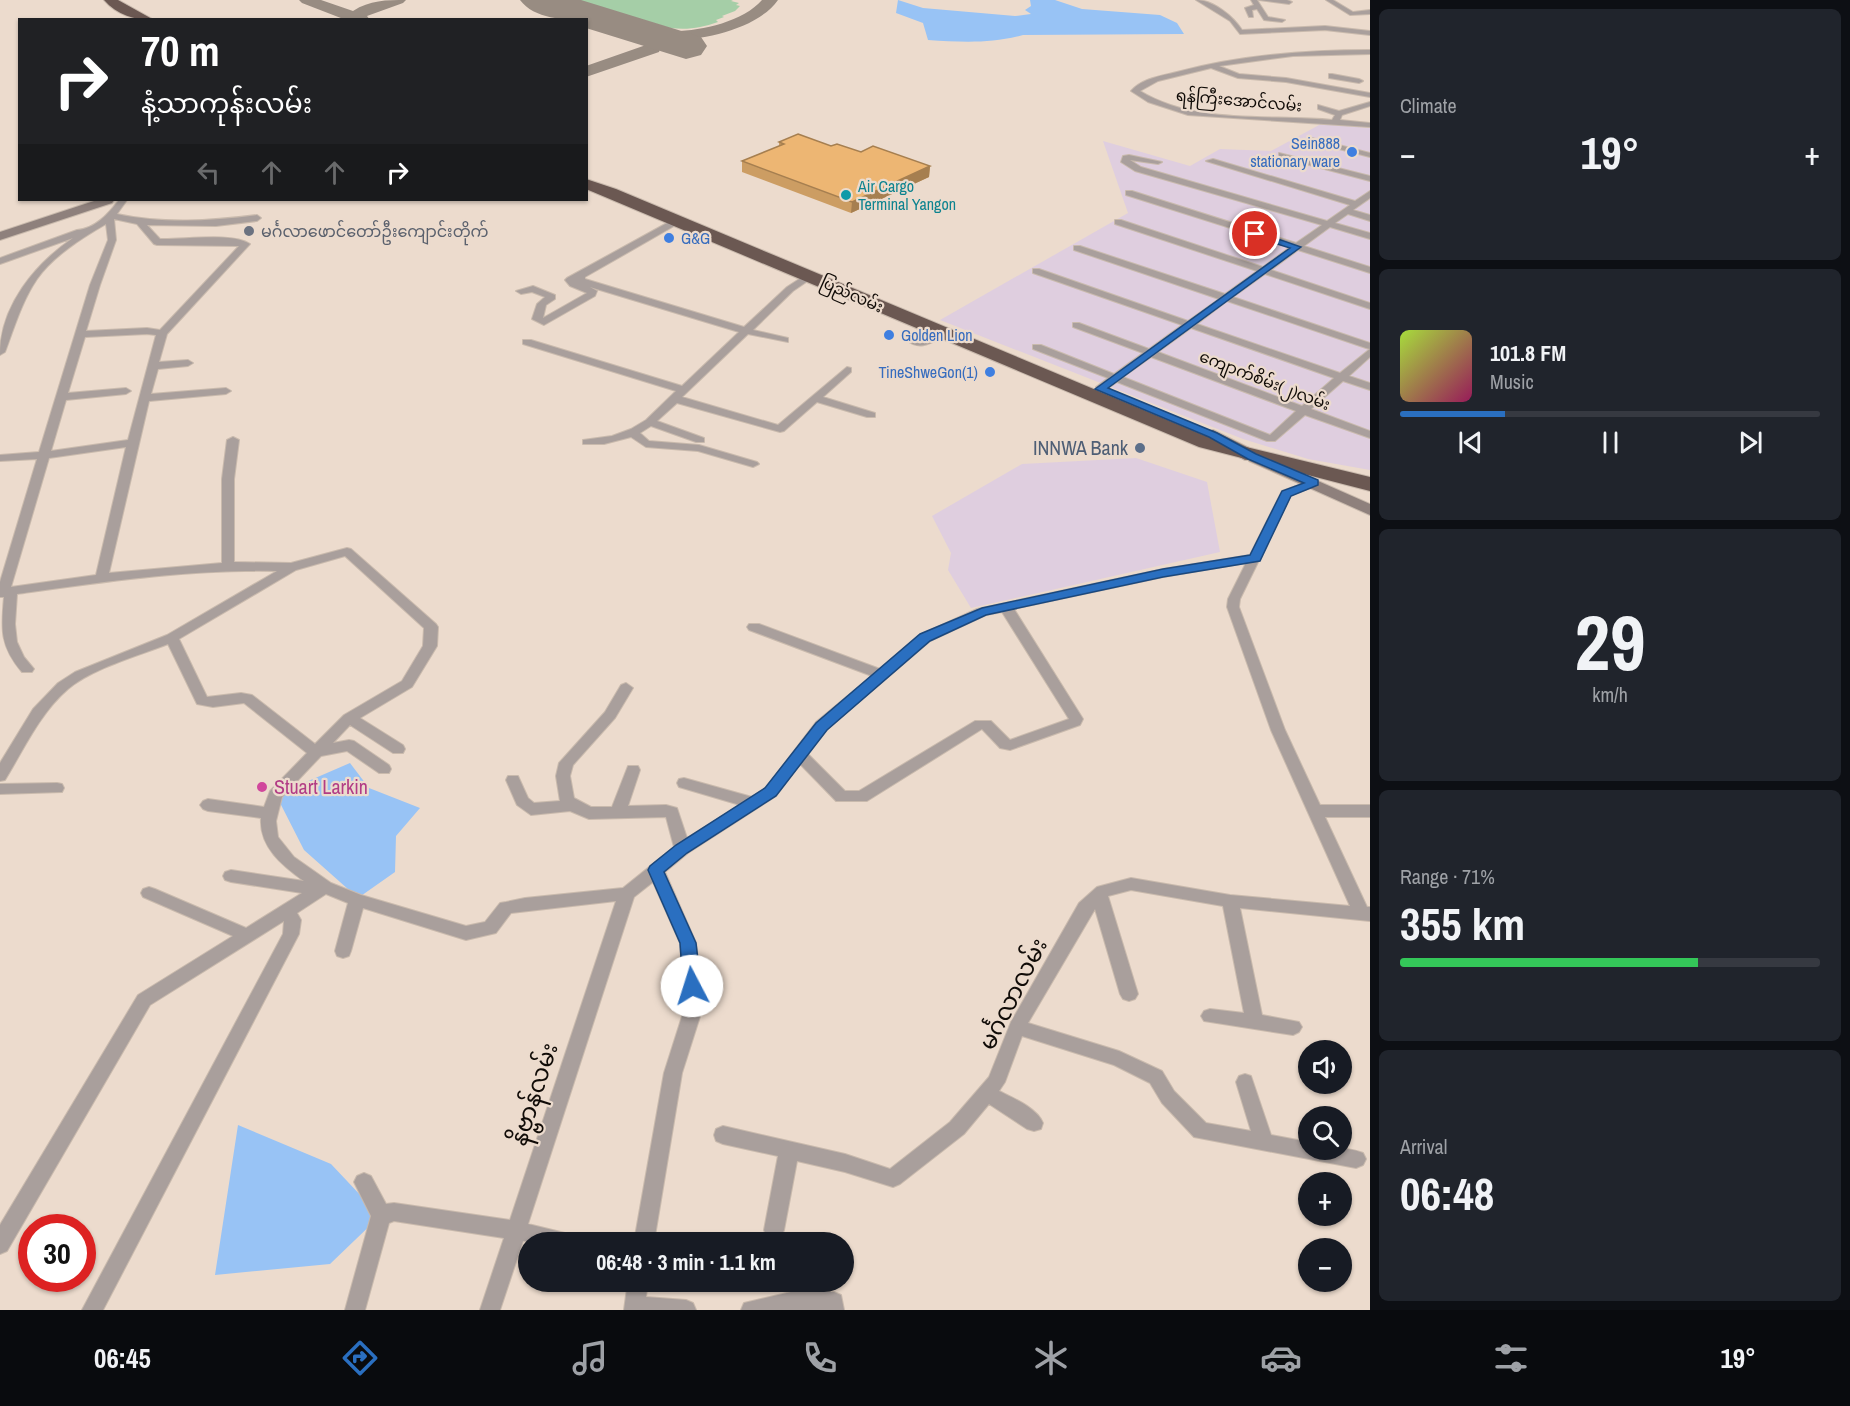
<!DOCTYPE html>
<html lang="en">
<head>
<meta charset="utf-8">
<style>
  body { margin:0; font-family:"Archivo Narrow","Noto Sans Myanmar",sans-serif; background:#20242c; color:#f1f3f6; height:100vh; display:flex; flex-direction:column; font-size:22px; white-space:nowrap }
  * { box-sizing:border-box; margin:0 }
  p { font-size:20px; color:#9ea1a6 }
  .icon { flex:none; width:33px; height:33px; fill:none; stroke:currentColor; stroke-width:2; stroke-linecap:round; stroke-linejoin:round }
  .map { position:relative; flex:1; overflow:hidden }
  .side { display:flex; flex-direction:column; gap:9px; padding:9px; background:#0d0f14; width:480px }
  .side>* { flex:none }
  .guide { position:absolute; left:18px; top:18px; width:570px; height:183px; border-radius:0px; box-shadow:0 2px 4px #0004; background:#202124; color:#fff; overflow:hidden }
  .buttons { position:absolute; left:1298px; top:1040px; display:grid; gap:12px }
  .buttons a { display:grid; place-items:center; width:54px; height:54px; border-radius:50%; background:#171b24; box-shadow:0 2px 4px #0004; font-size:30px }
  .speed { position:absolute; left:18px; top:1214px; display:flex; gap:12px; font-size:30px; font-weight:700; text-align:center }
  .speed>* { display:grid; place-content:center; width:78px; height:78px; border-radius:50%; background:#171b24; box-shadow:0 2px 4px #0004; line-height:1 }
  .speed .limit { border:9px solid #d22; background:#fff; color:#111 }
  .pin { position:absolute; display:grid; place-items:center; width:51px; height:51px; color:#fff; margin:-26px; border:3px solid #fff; border-radius:50%; box-shadow:0 2px 6px #0007 }
  .me { position:absolute; width:66px; margin:-33px; rotate:355deg; stroke-linejoin:round; filter:drop-shadow(0 0 4px #0008) }
  .turn { display:flex; align-items:center; gap:21px; height:126px; padding:0 24px; font-size:27px }
  .turn .icon { width:78px; height:78px; stroke-width:2.5 }
  .turn b { display:block; font-size:42px; line-height:51px }
  .lanes { display:flex; align-items:center; height:57px; padding:0 24px; background:#0003; justify-content:center; gap:30px; direction:ltr }
  .lanes .off { opacity:.35 }
  .big { font-size:45px; font-weight:700; line-height:1.1 }
  .side .tile { flex:1; display:flex; flex-direction:column; justify-content:center; gap:9px; min-width:0; padding:0 21px; border-radius:9px; background:#20242c }
  .side .dial { align-items:center; gap:0 }
  .dial b { font-size:78px; line-height:1 }
  .song { display:flex; align-items:center; gap:18px }
  .cover { width:72px; height:72px; border-radius:9px; background:linear-gradient(135deg,hsl(80 70% 55%),hsl(330 70% 35%)) }
  .played { height:6px; border-radius:3px; background:linear-gradient(90deg,#2a6fc0 25%,#363941 25%) }
  .keys { display:flex; justify-content:space-around; direction:ltr }
  .heat { display:flex; justify-content:space-between; align-items:center; font-size:33px; direction:ltr }
  .charge { height:9px; border-radius:4px; background:linear-gradient(90deg,#34c759 71%,#363941 0) }
  .trip { position:absolute; left:518px; top:1232px; width:336px; height:60px; border-radius:30px; background:#171b24; box-shadow:0 2px 4px #0004; font-weight:700; line-height:60px; text-align:center }
  .dock { display:flex; height:96px; justify-content:space-around; align-items:center; background:#090b0e; color:#9ea1a6 }
  .dock .icon { width:42px; height:42px }
  .dock .active { color:#2a6fc0 }
  .dock b { font-size:27px; color:#f1f3f6 }
  main { display:flex; flex:1; min-height:0 }
  .map>svg:first-child { display:block }
</style>
</head>
<body>
<main>
<div class="map">
<svg width="1370" height="1310" viewBox="0 0 1370 1310">
  <rect width="100%" height="100%" fill="#ecdbcd"/>
  <path fill="#dfcedf" d="M1321,124L1370,128V470L1308,459L1243,439L940,320L1128,213L1103,141L1190,166L1220,149L1271,151Z
    M1136,458L1207,482L1220,552L971,608L948,570L951,553L932,516L1022,464Z"/>
  <path fill="#a5cea7" d="M578,0H733L731,1L739,3L736,5L740,6L735,11L722,16L724,17L716,20L718,22C701,28 688,30 670,28Z"/>
  <path fill="#98c3f5" d="M898,0L923,8L1015,16L1031,14L1025,10L1031,6L1030,0H1055L1082,9L1160,15L1177,23L1184,34L1023,35C990,44 961,42 928,40L923,23L896,13Z
    M350,763L369,788L420,808L396,836L395,872L358,898L304,850L276,795Z
    M238,1125L331,1164L380,1216L330,1264L215,1275Z"/>
  <g fill="none" stroke-linecap="round" stroke-linejoin="round">
    <path fill="#988c82" fill-rule="evenodd" d="M299,0H321L353,11C370,0 386,0 406,0L403,3L367,16L370,20H346L302,3Z
      M762,0H778C757,30 697,42 663,40L659,52L586,77V66L646,45L647,42L640,34L642,31C653,28 664,31 675,31C702,31 744,21 762,0Z"/>
    <path fill="#988c82" fill-rule="evenodd" d="M520,0H581L701,37L707,46L701,55L686,59L586,28V20C565,20 534,19 520,0Z"/>
    <defs>
      <path id="street" d="M1196,0C1213,0 1233,16 1242,30L1325,26L1370,31V35L1325,30L1240,34L1230,21Z
        M1251,0H1257L1268,17L1285,20L1282,22L1264,20L1257,9L1252,10L1253,17H1249L1245,8L1254,5Z
        M1259,0H1287L1292,2L1289,4Z
        M1326,0H1333L1353,12L1370,10V14L1350,15Z
        M1370,50V54L1293,56L1219,66L1239,74L1286,78L1370,93V97L1286,82L1238,78L1211,68L1158,81L1140,91C1196,125 1269,114 1332,120L1335,115L1318,109V105L1339,111L1370,102V106L1342,115L1340,120L1370,123V127L1188,115L1148,102L1131,91C1143,78 1161,76 1177,72C1240,55 1305,50 1370,50Z
        M1332,74L1359,79L1363,81L1359,83L1329,78V74Z
        M1308,137L1370,153V157L1308,141Z
        M1279,153L1370,176V181L1279,157Z
        M1129,155L1162,162L1158,164L1130,160L1141,167L1327,221L1350,205L1206,161L1213,159L1355,201L1370,191V198L1353,210L1370,215V221L1348,214L1335,223L1370,233V239L1330,227L1304,246L1370,267V273L1298,250L1271,270L1370,303V309L1265,274L1233,297L1370,343V357L1349,376L1370,383V390L1343,381L1311,409L1370,431V438L1305,415L1275,441H1267L1117,382L1104,391H1096V387L1108,378L1033,349V345H1041L1114,374L1143,353L1073,327V323H1079L1149,349L1182,325L1033,273V269H1039L1188,321L1219,299L1074,250V246H1080L1225,294L1257,271L1115,224V220H1121L1263,267L1290,247L1126,195V191H1132L1296,243L1322,225L1135,171L1121,162L1123,156ZM1227,301L1366,348L1370,349L1340,373L1197,324ZM1191,328L1334,378L1302,406L1158,352ZM1151,357L1296,411L1270,435L1123,377Z
        M119,200H127L117,214C163,224 211,221 257,215L261,218L257,221L216,226L147,225L160,239C182,240 232,232 250,244L167,334L159,362L188,360L193,363L188,366L158,369L151,394L226,388L231,391L226,394L149,401L109,573L222,563V479L227,440L233,437L239,440L234,479V562L291,563L347,548L351,549L436,624L438,627L437,646L412,687L360,718L403,745L405,749L403,753H393L350,725L333,743L349,740L354,741L389,765L391,769L389,773H379L347,751L321,756L282,797L276,821L278,837L294,857L331,883L361,895L466,926L485,922L500,903L506,902L525,898L623,888L674,847L666,817L589,819L570,811L531,815L517,805L506,780L508,776H518L528,798L534,803L560,801L556,776L559,763L605,712L621,685L626,683L633,688L615,718L573,765L570,776L574,798L591,807H612L628,766H638L640,770L628,806L666,805L677,808L687,838L740,805L679,787L677,783L679,779L684,778L752,797L766,788L816,722L872,676L749,630L747,627L749,624H759L880,669L920,635L977,609L1163,569L1250,555L1282,491L1310,481H1318L1320,483L1318,485L1291,495L1240,599L1239,607L1285,730L1320,805H1370V817H1325L1367,907H1370V921L1240,908L1262,1015L1299,1022L1302,1027L1299,1032L1293,1035L1204,1021L1201,1016L1204,1011L1210,1009L1244,1013L1223,906L1131,890L1108,896L1138,994L1135,999L1129,1001L1123,999L1120,994L1095,909L1028,1023L1119,1051L1162,1071L1174,1091L1206,1123L1251,1131L1236,1082L1239,1076L1245,1074L1251,1076L1271,1135L1308,1142V1149C1328,1149 1345,1146 1363,1153L1366,1159L1363,1165L1356,1168L1194,1137L1162,1103L1150,1083L1114,1065L1022,1036L1005,1082L999,1091C1013,1098 1037,1108 1043,1123L1041,1129L1034,1131L1027,1129L989,1104L964,1134L900,1184L893,1187L845,1172L797,1161L784,1230L781,1237L774,1240L767,1237L764,1230L778,1156L723,1144L716,1141L714,1135L716,1129L723,1126L845,1154L890,1169L950,1122L989,1077L1011,1022L1079,903L1097,887L1131,878L1230,895L1350,906L1271,730L1227,607L1228,599L1246,563L1163,577L1014,609L1083,719L1080,725L1010,750L1000,748L982,729L867,801H836L800,764L776,796L688,853L665,872L696,943L703,1007L682,1073L654,1242H634L664,1073L685,1007L680,943L653,882L634,897L528,1224L573,1235L576,1242L523,1241L500,1310H480L504,1238L394,1221L389,1223L365,1310H345L371,1216L354,1182L357,1176L364,1173L371,1176L386,1204L394,1203L510,1220L616,901L511,913L496,933L466,940L363,908L351,951L349,956L343,958L337,956L335,951L348,903L326,894L297,913L301,920L299,934L103,1310H82L283,934L284,921L150,1005L7,1251L0,1254V1225L138,995L233,936L143,897L141,893L143,889L149,887L155,889L246,928L302,893L231,882L225,880L223,876L225,872L231,870L304,881C283,866 259,847 261,818L208,811L203,809L200,805L203,801L208,799L264,807L270,791L307,753L244,703L213,707L197,704L168,644C138,656 93,668 68,689C40,713 24,749 5,780L0,781V763L33,709L58,683L75,672L167,635L277,571C190,569 103,582 17,594L15,624L17,642L24,657L34,669L32,672H22C0,646 1,630 4,597H0V582L37,459L0,461V455L39,452L90,285L108,240L106,224C82,238 53,256 37,279C22,301 14,328 5,352L0,355C0,306 35,264 73,238L0,264V258L77,230C95,229 108,214 119,200ZM114,219L137,224L154,244L157,245L239,246L160,330L147,328L86,331L100,285L116,240ZM147,334L156,335L128,440L51,451L66,400L126,394L131,391L126,388L68,393L85,337ZM126,447L96,575L11,587L49,458ZM345,556L424,628L423,646L402,681L344,715L315,744L252,695L241,693L207,697L179,639L296,570ZM1002,612L1069,719L1010,740L991,721H975L859,791H845L808,754L826,730L930,641L986,615Z
        M678,217L682,220L681,222L585,277V279L744,327L787,287L807,274L815,276L793,291L753,330L788,338V342L748,334L682,397L778,425L847,367L851,368V372L823,397L875,413V417H867L817,402L784,431L780,432L677,403L657,421L704,438V442H696L651,426L640,433L649,441L699,445L757,462L759,464L753,467L698,451L646,447L631,437L604,444H583V440L612,436L631,429L646,420L676,391L523,344V340H531L682,386L739,332L590,287L597,291L595,296L544,325L532,319L537,304L545,297L532,292L521,294L516,291L533,286L555,295V299L546,305L543,318L587,293L570,286L565,280L567,278Z
        M942,331L946,332V336C931,343 920,351 906,340L911,337L920,340Z
        M57,783L62,784L64,788L62,792L0,794V784Z
        M628,1281H648L646,1297L686,1300L693,1303L696,1310H624Z
        M791,1292H834L841,1295L844,1310H741L744,1303Z"/>
      <path id="secondary" d="M97,200H114L112,203L0,240V232Z
        M1255,453L1370,504V515L1249,461L1247,458L1249,455Z"/>
      <path id="primary" d="M1213,430L1257,452L1260,456L1257,460H1245L1207,439L1204,435L1207,431Z"/>
      <path id="highway" d="M104,0H118L154,20C135,20 117,15 104,0Z
        M586,179L616,189L1213,439L1370,477V491L1199,447L586,189Z"/>
    </defs>
    <use href="#street" stroke="#c9baad" stroke-width="2"/>
    <use href="#secondary" stroke="#c9baad" stroke-width="2"/>
    <use href="#primary" stroke="#c9baad" stroke-width="2"/>
    <use href="#highway" stroke="#c9baad" stroke-width="2"/>
    <use href="#street" fill="#a99f9c" fill-rule="evenodd"/>
    <use href="#secondary" fill="#8e807c" fill-rule="evenodd"/>
    <use href="#primary" fill="#7b6b66" fill-rule="evenodd"/>
    <use href="#highway" fill="#6b5852" fill-rule="evenodd"/>
  </g>
  <path fill="#cc9d63" d="M779,142L831,146L930,166L929,177L851,213L742,172V161L779,146Z"/>
  <path fill="#a67f50" d="M930,166L929,177L851,213L852,202Z"/>
  <path fill="#edb673" stroke="#a67f50" stroke-width="1.5" d="M798,134L831,146L837,144L861,152L873,146L930,166L852,202L742,161L784,144L779,142Z"/>
  <path fill="#2a6fc0" stroke="#1b487d" stroke-width="1.5" d="M1252,232H1258L1301,247L1108,388L1217,433L1256,454L1318,480V485L1291,496L1260,561L1163,577L986,615L930,641L827,730L776,796L687,853L664,872L696,943L701,986L698,991L692,993L686,991L683,986L680,943L648,870L650,866L676,845L765,788L816,723L920,634L982,608L1163,569L1250,555L1282,491L1304,483L1248,459L1209,437L1095,389L1290,248L1252,236Z"/>
  <g fill="#3f7fe0" stroke="#ecdbcd" stroke-width="2">
    <circle cx="1352" cy="152" r="6"/>
    <circle cx="669" cy="238" r="6"/>
    <circle cx="889" cy="335" r="6"/>
    <circle cx="990" cy="372" r="6"/>
  </g>
  <circle fill="#0f9aa8" stroke="#ecdbcd" stroke-width="2" cx="846" cy="195" r="6"/>
  <circle fill="#6b7280" stroke="#ecdbcd" stroke-width="2" cx="249" cy="231" r="6"/>
  <circle fill="#5c6f8a" stroke="#ecdbcd" stroke-width="2" cx="1140" cy="448" r="6"/>
  <circle fill="#d1479c" stroke="#ecdbcd" stroke-width="2" cx="262" cy="787" r="6"/>
  <g text-anchor="middle" stroke-width="4.5" stroke-linejoin="round" paint-order="stroke">
    <g font-size="16" fill="#100b07" stroke="#ecdbcd">
      <text transform="translate(1239 100) rotate(5)" y="6">ရန်ကြီးအောင်လမ်း</text>
      <text transform="translate(852 294) rotate(24)" y="6">ပြည်လမ်း</text>
      <text transform="translate(1265 380) rotate(21)" y="6">ကျောက်စိမ်း(၂)လမ်း</text>
    </g>
    <g font-size="16" fill="#366cbe" stroke="#ecdbcd" text-anchor="end">
      <text x="1340" y="149">Sein888<tspan x="1340" dy="18">stationary ware</tspan></text>
      <text x="681" y="244" text-anchor="start">G&amp;G</text>
      <text x="901" y="341" text-anchor="start">Golden Lion</text>
      <text x="978" y="378">TineShweGon(1)</text>
    </g>
    <g font-size="16" fill="#0d838f" stroke="#ecdbcd" text-anchor="start">
      <text x="858" y="192">Air Cargo<tspan x="858" dy="18">Terminal Yangon</tspan></text>
    </g>
    <g font-size="16" fill="#5b616d" stroke="#ecdbcd" text-anchor="start">
      <text x="261" y="237">မင်္ဂလာဖောင်တော်ဦးကျောင်းတိုက်</text>
    </g>
    <g font-size="20" fill="#4e5e75" stroke="#ecdbcd" text-anchor="end">
      <text x="1128" y="455">INNWA Bank</text>
    </g>
    <g font-size="20" fill="#b23c85" stroke="#ecdbcd" text-anchor="start">
      <text x="274" y="794">Stuart Larkin</text>
    </g>
    <g font-size="24" fill="#100b07" stroke="#ecdbcd">
      <text transform="translate(1013 994) rotate(-63)" y="8">မင်္ဂလာလမ်း</text>
      <text transform="translate(534 1094) rotate(-72)" y="8">နိဗ္ဗာန်လမ်း</text>
    </g>
  </g>
</svg>
<div class="buttons">
<a><svg class="icon" aria-label="sound" viewBox="0 0 24 24"><path d="M4 9h4l5-4v14l-5-4H4zM17 9q2 3 0 6"/></svg></a>
<a><svg class="icon" aria-label="search" viewBox="0 0 24 24"><circle cx="10" cy="10" r="6"/><path d="M15 15l6 6"/></svg></a>
<a>+</a>
<a>−</a>
</div>
<div class="speed"><div class="limit">30</div></div>
<div class="pin" style="left:1255px;top:234px;background:#d93025"><svg class="icon" aria-label="arrive" viewBox="0 0 24 24"><path d="M6 21V4h12l-3 4 3 4H6"/></svg></div>
<svg class="me" style="left:692px;top:986px" viewBox="-20 -20 40 40"><circle r="19" fill="#fff"/><path d="M0-13L10 11 0 6-10 11z" fill="#2a6fc0"/></svg>
<div class="trip">06:48 · 3 min · 1.1 km</div>
<div class="guide">
<div class="turn"><svg class="icon" aria-label="right" viewBox="0 0 24 24"><path d="M7 20v-9h11M14 6l5 5-5 5"/></svg><div><b>70 m</b>နံ့သာကုန်းလမ်း</div></div>
<div class="lanes"><svg class="icon off" aria-label="left" viewBox="0 0 24 24"><path d="M17 20v-9H6M10 6l-5 5 5 5"/></svg><svg class="icon off" aria-label="ahead" viewBox="0 0 24 24"><path d="M12 20V5M6 11l6-6 6 6"/></svg><svg class="icon off" aria-label="ahead" viewBox="0 0 24 24"><path d="M12 20V5M6 11l6-6 6 6"/></svg><svg class="icon" aria-label="right" viewBox="0 0 24 24"><path d="M7 20v-9h11M14 6l5 5-5 5"/></svg></div>
</div>
</div>
<section class="side">
<div class="tile"><p>Climate</p>
<div class="heat"><a>−</a><b class="big">19°</b><a>+</a></div>
</div>
<div class="tile">
<div class="song"><i class="cover"></i><div><b>101.8 FM</b><p>Music</p></div></div>
<div class="played"></div>
<div class="keys"><svg class="icon" aria-label="previous" viewBox="0 0 24 24"><path d="M18 5L8 12l10 7zM5 5v14"/></svg><svg class="icon" aria-label="pause" viewBox="0 0 24 24"><path d="M8 5v14M16 5v14"/></svg><svg class="icon" aria-label="next" viewBox="0 0 24 24"><path d="M6 5l10 7-10 7zM19 5v14"/></svg></div>
</div>
<div class="tile dial"><b>29</b><p>km/h</p></div>
<div class="tile"><p>Range · 71%</p><b class="big">355 km</b><div class="charge"></div></div>
<div class="tile"><p>Arrival</p><b class="big">06:48</b></div>
</section>
</main>
<nav class="dock">
<b>06:45</b>
<svg class="icon active" aria-label="directions" viewBox="0 0 24 24"><path d="M12 3l9 9-9 9-9-9zM9 14v-3h6M13 9l2 2-2 2"/></svg>
<svg class="icon" aria-label="music" viewBox="0 0 24 24"><path d="M9 18V5l10-2v13"/><circle cx="6" cy="18" r="3"/><circle cx="16" cy="16" r="3"/></svg>
<svg class="icon" aria-label="phone" viewBox="0 0 24 24"><path d="M5 4h4l2 5-3 2q2 4 5 5l2-3 5 2v4C11 20 4 13 5 4z"/></svg>
<svg class="icon" aria-label="climate" viewBox="0 0 24 24"><path d="M12 3v18M4 7l16 10M4 17L20 7"/></svg>
<svg class="icon" aria-label="car" viewBox="0 0 24 24"><path d="M5 17H2v-5l4-1 3-4h7l3 4 3 1v5h-3M9 17h6M6 11h13"/><circle cx="7" cy="17" r="2"/><circle cx="17" cy="17" r="2"/></svg>
<svg class="icon" aria-label="filters" viewBox="0 0 24 24"><path d="M4 7h16M4 17h16"/><circle cx="9" cy="7" r="2"/><circle cx="15" cy="17" r="2"/></svg>
<b>19°</b>
</nav>
</body>
</html>
